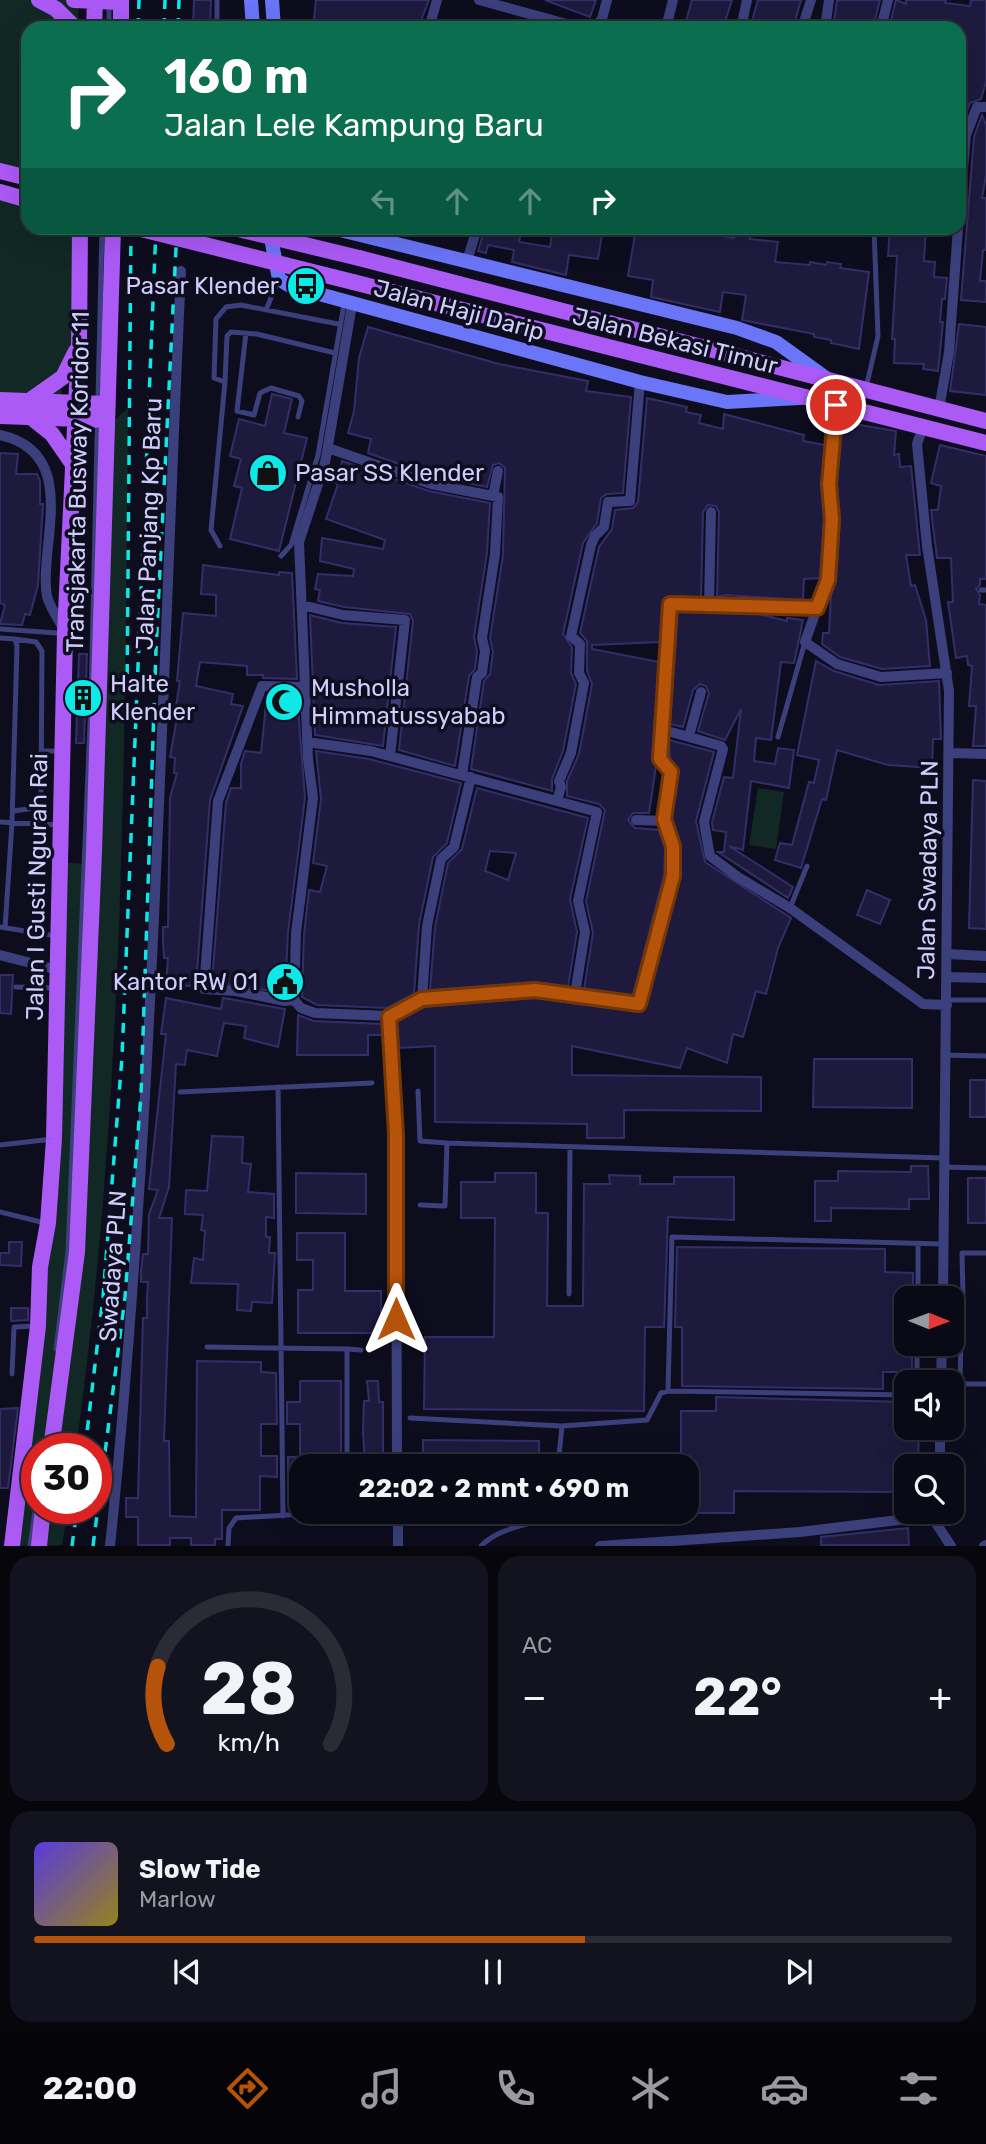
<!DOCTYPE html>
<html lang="id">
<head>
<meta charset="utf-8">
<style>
  body { margin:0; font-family:Rubik,sans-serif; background:#13131f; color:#f1f3f6; height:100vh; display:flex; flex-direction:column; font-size:26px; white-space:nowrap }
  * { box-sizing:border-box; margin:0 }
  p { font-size:23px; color:#999aa1 }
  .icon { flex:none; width:38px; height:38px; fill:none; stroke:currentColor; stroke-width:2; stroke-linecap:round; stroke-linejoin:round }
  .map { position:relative; height:1546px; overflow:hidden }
  .sheet { display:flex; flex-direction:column; gap:10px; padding:10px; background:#06060c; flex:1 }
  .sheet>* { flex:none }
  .hud { position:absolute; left:21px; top:21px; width:945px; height:214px; border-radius:21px; box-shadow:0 7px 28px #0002,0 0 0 2px #2a2b35; background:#0b6e4f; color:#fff; overflow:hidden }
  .needle { width:46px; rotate:91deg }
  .buttons { position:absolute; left:894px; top:1286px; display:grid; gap:14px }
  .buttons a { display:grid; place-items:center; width:70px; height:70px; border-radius:14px; background:#0a0a16; box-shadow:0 7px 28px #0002,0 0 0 2px #2a2b35; font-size:35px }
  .speed { position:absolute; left:21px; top:1433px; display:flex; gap:14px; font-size:35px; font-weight:700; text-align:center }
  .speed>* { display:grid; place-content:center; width:91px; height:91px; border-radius:50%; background:#0a0a16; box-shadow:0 7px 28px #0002,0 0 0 2px #2a2b35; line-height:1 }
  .speed .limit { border:10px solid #d22; background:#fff; color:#111 }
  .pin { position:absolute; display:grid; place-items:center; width:60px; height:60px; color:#fff; margin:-30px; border:4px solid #fff; border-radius:50%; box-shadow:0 2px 7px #0007 }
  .me { position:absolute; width:77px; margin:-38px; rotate:0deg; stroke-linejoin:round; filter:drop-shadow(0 0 5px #0008) }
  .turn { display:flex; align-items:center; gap:24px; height:147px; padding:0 28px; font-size:32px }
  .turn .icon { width:91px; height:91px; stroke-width:2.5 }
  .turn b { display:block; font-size:49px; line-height:60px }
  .lanes { display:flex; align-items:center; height:66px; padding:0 28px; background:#0003; justify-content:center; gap:35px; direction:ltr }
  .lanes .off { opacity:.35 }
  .big { font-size:52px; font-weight:700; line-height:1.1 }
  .sheet .card { flex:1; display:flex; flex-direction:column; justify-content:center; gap:10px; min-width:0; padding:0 24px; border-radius:21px; background:#13131f }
  .sheet .dial { align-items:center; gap:0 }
  .dial svg { height:182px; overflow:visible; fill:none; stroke:#2a2b35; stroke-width:7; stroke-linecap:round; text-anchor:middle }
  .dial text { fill:#f1f3f6; stroke:none }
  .song { display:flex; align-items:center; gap:21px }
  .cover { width:84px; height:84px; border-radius:10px; background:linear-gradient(135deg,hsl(250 70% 55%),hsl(50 70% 35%)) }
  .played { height:7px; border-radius:4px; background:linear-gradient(90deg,#b45309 60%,#2a2b35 60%) }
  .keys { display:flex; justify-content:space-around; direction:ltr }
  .heat { display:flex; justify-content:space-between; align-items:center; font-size:38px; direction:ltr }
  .sheet .tiles { flex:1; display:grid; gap:10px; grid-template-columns:1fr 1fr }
  .card:last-child { grid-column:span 2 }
  .trip { position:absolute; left:289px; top:1454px; width:410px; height:70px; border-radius:21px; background:#0a0a16; box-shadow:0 7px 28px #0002,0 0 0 2px #2a2b35; font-weight:700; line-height:70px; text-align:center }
  .tab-bar { display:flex; height:112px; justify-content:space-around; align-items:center; background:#040409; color:#999aa1 }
  .tab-bar .icon { width:49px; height:49px }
  .tab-bar .selected { color:#b45309 }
  .tab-bar b { font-size:32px; color:#f1f3f6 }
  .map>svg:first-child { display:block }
</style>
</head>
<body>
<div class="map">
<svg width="986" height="1546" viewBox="0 0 986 1546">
  <rect width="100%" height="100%" fill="#0e0d1e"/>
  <path fill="#112825" d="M0,0H78L79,28H28V178L0,171Z
    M0,193L28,200V228H80L79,345L62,382L60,420L0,416Z
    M128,408C125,755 124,1104 76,1449H51L77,1251L106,428Z
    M758,788L784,792L776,849L749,845Z
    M61,862L84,864L68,1251L44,1449H37V1497L30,1545L12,1546L38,1326Z
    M43,1509H68L62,1545L39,1546Z"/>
  <path fill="#1e1a3e" stroke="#332e69" stroke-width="2" fill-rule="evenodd" d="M194,0H211L210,28H193Z
    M316,0H429L418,28H313Z
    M545,0H596L590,17Z
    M692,0H732L723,28H684Z
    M758,0H801L793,28H750Z
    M837,0H880L873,28H833Z
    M896,0L906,4V0H946L945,3L970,6L971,0H986V82L981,99L970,103L959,130L962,28H889Z
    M982,115L986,125V175L982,198H986V250H983L980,281H986V302L961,300L974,137Z
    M485,228H522L519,242L550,247L553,228H603L598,259L569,255L566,275L512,262L514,250L488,245L486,253L478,251Z
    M636,228H676L734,238L735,233L750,235V239L778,242L775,262L810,265V262L826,265L827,262L841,264L840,268L869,272L859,349L831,343V340L814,337V334L742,320L746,295L723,292L720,312L651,297L653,280L628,276Z
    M890,228H926L924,261L935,262L934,277L947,278L945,299H942L940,322H943L938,371L923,369L924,364L894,363L895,339H892L897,256H888Z
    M959,324L986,327V395L950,391Z
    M368,327L499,364L588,381L586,391L631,397L623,493L607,494L601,498L597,523L583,543L563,634L572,647L571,673L576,684L563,751L552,779V791L471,769L484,681L490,674L493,652L490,638L503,555L505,468L499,463L493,465L487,487L433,476L368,453L371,439L348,433L354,411L359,358Z
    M272,394L292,399L284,433L307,438L279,551L230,539L242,488L234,486L241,459L230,456L239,419L265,426Z
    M647,398L687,407L686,412L701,415L699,423L723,429L724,414L804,435L803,441L825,445L821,483L824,519L820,578L804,579L803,600L726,595L717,597L719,512L716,506L708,505L703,512L701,597L671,596L665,599L660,642L592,645V649L659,662L652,758L656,766L649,813H633L628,820L635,828L659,830L665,848L664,875L633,995L584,989L593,933L586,901L605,810L599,804L567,796V781L579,754L592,684L587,671V641L580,633L599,547L612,529L615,510L633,508L638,502Z
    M842,422L896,431L894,455L899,454L900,467L911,466L920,555H906L911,586L915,585L926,620L930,666L882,669L840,657L822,644L823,633H829L831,595L836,581L840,520L837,484Z
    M940,445L986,456V579H980V585L976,589L980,595L979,604L986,605V746H973L976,706H969L972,666L968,665L967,656L956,658L948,602H953L951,558H937L931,510H938L941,486L931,483Z
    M0,453L18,454L16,474H37L40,481V504H43L38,585L30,615L25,614L22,625L0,624L5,605L0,603Z
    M342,461L429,491L490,503L487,553L474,637L477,651L475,669L469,676L455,766L399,750L413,621L410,614L344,607L318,601L320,590L315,589L318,574L353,576L354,569L320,561L322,538L383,549L385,540L326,519L338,484L336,483Z
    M203,565L279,575V572L292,573L297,679L263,678V675H247V666L200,662L196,686L233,694L231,704L243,706L210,800L196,986L166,985L168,958H164L163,940V927H168L170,798L177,773H174L175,758L170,757L177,718H174L180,681H177L183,613L216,616V595L201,594Z
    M678,612L759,614L787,621V618L803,620L794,663L781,662L771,740L756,738L754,761L775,764L778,748L794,750L789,788L751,781L743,850L729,846L793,887L788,898L718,852H724L726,832L713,830L712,822L724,777L733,778L741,709L725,740L698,731L709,693L706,686L700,684L693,690L683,727L670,724Z
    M310,615L342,623L396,627L383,746L315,735Z
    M79,654H87L84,743H76Z
    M816,661L834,671L879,685L939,681L941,739H933L932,768L888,765L837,750L826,800L822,799L801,868L775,860L780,843L792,845L809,782L814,783L819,760L797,755Z
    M267,694L297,695L305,798L288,932L285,993L212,982L226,803L231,788H241V764L245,751L261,753Z
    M669,740L714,752L696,821L705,862L791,918L778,948L766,994L756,991L743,1037L733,1034L727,1063L687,1048L680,1068L572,1046V1075L761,1077V1111L624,1110V1138H587V1124L435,1122V1046L399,1048L397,1021L424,1007L535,998L638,1012L645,1009L680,876L681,847L672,818L679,770L670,759Z
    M316,751L369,759L461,783L447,843L433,857L419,925L414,994L387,1008L317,1005L302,997L304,934L309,890L320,892L327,866L313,863L321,799Z
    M973,780L986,781V929L969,928Z
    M477,788L588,818L570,899L577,932L568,987L535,982L430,990L435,927L448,863L462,849ZM490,851L516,853L508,880L485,871Z
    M867,890L890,900L880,924L857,915Z
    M0,975H13L11,1014L0,1013Z
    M166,998L221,1009L223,998L285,1009L278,1047L244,1038L246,1026L224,1023L217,1056L187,1050L185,1065L176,1064L169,1187L159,1218H172L164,1441H169L170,1516L196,1517L197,1361L261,1362V1372L276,1373L277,1424H261V1456H277V1477L260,1476V1510H222V1539H215V1545H191V1538H170V1545H138V1517H126V1498H138L143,1318H147V1297L148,1282H141V1271L143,1254H148L149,1214L158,1190L149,1189L166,1034H161Z
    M298,1015L314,1021L382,1024V1035H368V1055H297Z
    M814,1059H912V1108L813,1107Z
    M970,1080H986V1117H970Z
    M212,1136L243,1137L242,1163L251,1164L248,1192L274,1194V1218L266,1217V1237H270L269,1253H275L272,1303L252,1302L251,1311L237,1310L238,1284L191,1283L194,1258L203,1260L205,1231L201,1230L203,1215L185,1214L186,1190L207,1191Z
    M911,1166H928L929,1199H909V1209L831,1208V1221H815V1181H838V1171L911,1172Z
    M296,1173L366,1174V1214L296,1213Z
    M495,1173H536V1213H548L547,1306H583L584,1184H610L609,1175L640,1176V1184H674V1177H734V1220L668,1217L664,1327H645L644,1411L424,1409L425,1337H494L495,1218H461V1182H495Z
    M968,1178H986V1223H968Z
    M297,1233H345V1291H381V1333H298V1290H313V1260H297Z
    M9,1242H22L21,1266L0,1265V1253H9Z
    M677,1247L885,1249V1272L913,1273V1298H906V1344H912V1372H883V1389L682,1386V1327H675Z
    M11,1308H28V1320L11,1321Z
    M300,1381H341V1466H301V1477H288V1457H300V1424H287V1402H300Z
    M367,1381H378L379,1402H383V1466H365L363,1431L364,1401H369Z
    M716,1397L906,1402V1428H919L918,1466H906V1492L734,1491V1513H686V1466H681V1411H716Z
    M18,1408L8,1488H0V1409Z
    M423,1440L539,1441V1466H423Z
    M908,1528L909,1545H821V1537Z"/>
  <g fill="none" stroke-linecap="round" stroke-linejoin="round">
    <path stroke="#3b3f7b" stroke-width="5" d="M109,28V3
      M217,28V0
      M266,310L278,281
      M246,333L237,411L254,415L260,393L271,388L299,396L302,401L298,417
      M225,382L227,336L231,332L257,334L335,353
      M866,388L878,336L874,228
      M220,546L211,530L225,382L214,378L216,319L226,307L241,305L338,324
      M281,556L291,545L318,455L344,304
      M981,590H986
      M0,629L57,633
      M0,638L15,639L17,646L12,823L5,928
      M778,737L805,642
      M41,751H59
      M13,811L36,808L41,800L42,651L36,642L15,639
      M0,822L60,825
      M790,908L807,866
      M0,927L56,936
      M16,987L55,988
      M947,1000H986
      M946,1055L986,1056
      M278,1087L283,1516
      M418,1091L420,1141L447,1143
      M180,1092L372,1083
      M0,1145L53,1139
      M944,1167L986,1168
      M420,1205L445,1206L447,1143L944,1158
      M0,1212L45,1223
      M569,1294L570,1147
      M963,1294L962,1253H986
      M918,1298V1244
      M952,1336H961L960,1384H986
      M207,1347L347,1349V1466
      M56,1349L68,1251L91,699L102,228
      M347,1349L361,1350
      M12,1374L14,1327L35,1326
      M917,1382V1344
      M668,1391L672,1237L943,1244
      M410,1418L562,1426
      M558,1466L562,1426L647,1420L661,1393L668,1391L906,1395
      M30,1546L37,1497
      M228,1546L229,1528L236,1518L339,1512
      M481,1546C500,1527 527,1526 551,1516L553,1512"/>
    <path stroke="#3b3f7b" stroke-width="10" d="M479,0L581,28
      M429,28L437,0
      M594,28L602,19L607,0
      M666,28L673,0
      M741,28L747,0
      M802,28L811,0
      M825,28L829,0
      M881,28L888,0
      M959,210L966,135L977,107H986
      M467,261L477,228
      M352,305L325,463L299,542L308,759L313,798L296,933L294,1000L301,1008L315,1013L389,1016L422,999L535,990L639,1004L672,876L673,847L664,819L671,772L660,759L671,604L817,608L805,642L837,664L881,677L947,673
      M939,409L949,352L958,228
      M923,427L917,444L927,546L949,691L943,1298
      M0,435C82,453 38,546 47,596C49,606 59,620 64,630
      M328,448L431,484L498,497L495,554L482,638L485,651L482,673L477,677L462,775
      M493,496L498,471
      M709,604L711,512
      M302,605L343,615L405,620L390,756
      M817,608L828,580L832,519L829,484L836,405
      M664,730L721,746L723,749L704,822L710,856L738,877L790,908L923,1004L947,1005
      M689,736L701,692
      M307,742L371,751L557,801
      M950,753L986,754
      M636,820L665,821
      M948,954L986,956
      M0,955L58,970
      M947,977L986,978
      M575,994L585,932L578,901L597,812L557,801L561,787L559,781L571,753L584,683L579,673L580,644L571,636L591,545L595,536L604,527L608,502L630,501L640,382
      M422,999L427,926L441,859L454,847L471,777
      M294,1000L285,1001L236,991L204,989L218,801L262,686L304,687
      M389,1016L396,1135L397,1466
      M941,1382L942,1344
      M940,1466V1428
      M398,1512V1546
      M930,1514L951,1546
      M110,1546C154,1122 161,696 181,271
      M600,1546L800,1532L915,1518L931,1512
      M984,1546L986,1545"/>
    <path stroke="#6a75f7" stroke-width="14" d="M251,0L253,28
      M272,0L274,28
      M269,228L279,279L290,286L640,382L727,402L800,398
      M332,228L737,328L776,342L826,378"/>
    <path stroke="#ab5af6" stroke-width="16" d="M39,0L56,9L75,28
      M74,0L121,2
      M94,28L95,0
      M121,28V0
      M0,171L28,178
      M0,192L28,200
      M359,258L986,421
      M353,282L986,443
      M0,400L107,404
      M29,401L63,377L76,351
      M0,416L107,420
      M33,419L52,434L72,463
      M51,1449L77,1252L94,852L113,228
      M12,1546L38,1326L40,1267L48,1223L54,1139L65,633L79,345L80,228
      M39,1546L43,1508"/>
    <path stroke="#0ce9e7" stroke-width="3.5" stroke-dasharray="10 9" stroke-linecap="butt" d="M138,28L139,0
      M164,28L165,0
      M178,28L179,0
      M127,693L131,228
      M85,1449L103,1297L122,1057L156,228
      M72,1546L77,1508
      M93,1546L125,1297L141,1095L156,649L177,228"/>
    <path stroke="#ab5af6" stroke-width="16" d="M137,228L353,282
      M234,228L359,258"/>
  </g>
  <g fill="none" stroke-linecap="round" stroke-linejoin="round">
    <defs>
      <path id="route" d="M396,1319V1135L389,1017L422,999L535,990L639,1004L673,876V846L664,819L671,772L660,759L670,604L817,608L828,580L832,519L829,484L836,405"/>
    </defs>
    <use href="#route" stroke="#753606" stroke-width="18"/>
    <use href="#route" stroke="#b45309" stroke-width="12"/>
  </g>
  <defs>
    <symbol id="bus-disc" viewBox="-11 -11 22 22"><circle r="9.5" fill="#0ce9e7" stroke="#0e0d1e"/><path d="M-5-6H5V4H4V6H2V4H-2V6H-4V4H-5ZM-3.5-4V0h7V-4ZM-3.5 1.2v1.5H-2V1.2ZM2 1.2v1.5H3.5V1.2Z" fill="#111"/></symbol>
    <symbol id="shop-disc" viewBox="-11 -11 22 22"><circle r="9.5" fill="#0ce9e7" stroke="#0e0d1e"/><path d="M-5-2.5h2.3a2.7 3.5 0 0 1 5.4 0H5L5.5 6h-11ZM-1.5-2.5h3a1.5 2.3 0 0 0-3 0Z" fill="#111"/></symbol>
    <symbol id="building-disc" viewBox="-11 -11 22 22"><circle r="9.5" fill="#0ce9e7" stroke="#0e0d1e"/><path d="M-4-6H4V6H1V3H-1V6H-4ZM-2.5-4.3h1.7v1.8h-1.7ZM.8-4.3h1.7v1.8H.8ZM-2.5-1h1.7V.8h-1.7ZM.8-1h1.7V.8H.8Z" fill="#111"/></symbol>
    <symbol id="mosque-disc" viewBox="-11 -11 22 22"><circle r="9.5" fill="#0ce9e7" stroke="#0e0d1e"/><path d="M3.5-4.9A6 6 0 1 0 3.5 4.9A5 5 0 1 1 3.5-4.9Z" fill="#111"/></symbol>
    <symbol id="civic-disc" viewBox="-11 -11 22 22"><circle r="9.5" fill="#0ce9e7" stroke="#0e0d1e"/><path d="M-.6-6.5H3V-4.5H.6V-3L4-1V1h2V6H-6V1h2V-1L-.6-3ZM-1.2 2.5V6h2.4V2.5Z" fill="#111"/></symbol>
  </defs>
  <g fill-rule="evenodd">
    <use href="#bus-disc" x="284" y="264" width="44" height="44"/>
    <use href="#shop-disc" x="246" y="451" width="44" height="44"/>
    <use href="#building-disc" x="61" y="676" width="44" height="44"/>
    <use href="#mosque-disc" x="262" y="680" width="44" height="44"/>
    <use href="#civic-disc" x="263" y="960" width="44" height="44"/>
  </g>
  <g text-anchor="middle" stroke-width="7" stroke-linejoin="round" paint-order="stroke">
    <g font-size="24" fill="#cecdfc" stroke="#0e0d1e" text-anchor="start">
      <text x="279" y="294" text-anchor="end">Pasar Klender</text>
      <text x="295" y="481">Pasar SS Klender</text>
      <text x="110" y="692">Halte<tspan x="110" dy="28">Klender</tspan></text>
      <text x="311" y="696">Musholla<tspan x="311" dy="28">Himmatussyabab</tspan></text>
      <text x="258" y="990" text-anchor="end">Kantor RW 01</text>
    </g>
    <g font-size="24" fill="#cecdfc" stroke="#0e0d1e">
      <text transform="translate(459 310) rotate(15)" y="8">Jalan Haji Darip</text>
      <text transform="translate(675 341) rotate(14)" y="8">Jalan Bekasi Timur</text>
      <text transform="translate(78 482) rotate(-89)" y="8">Transjakarta Busway Koridor 11</text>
      <text transform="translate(149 524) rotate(-88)" y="8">Jalan Panjang Kp Baru</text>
      <text transform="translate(928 870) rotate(-89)" y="8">Jalan Swadaya PLN</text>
      <text transform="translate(37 887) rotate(-89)" y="8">Jalan I Gusti Ngurah Rai</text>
      <text transform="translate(113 1266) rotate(-86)" y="8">Swadaya PLN</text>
    </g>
  </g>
</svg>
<div class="buttons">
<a><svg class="needle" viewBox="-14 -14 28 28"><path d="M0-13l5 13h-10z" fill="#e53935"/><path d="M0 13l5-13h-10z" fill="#999aa1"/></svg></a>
<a><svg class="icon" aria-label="sound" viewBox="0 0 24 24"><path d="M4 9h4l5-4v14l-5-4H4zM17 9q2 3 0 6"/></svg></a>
<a><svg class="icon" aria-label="search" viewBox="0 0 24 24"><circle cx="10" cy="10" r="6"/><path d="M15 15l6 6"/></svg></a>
</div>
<div class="speed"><div class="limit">30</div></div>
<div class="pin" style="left:836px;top:405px;background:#d93025"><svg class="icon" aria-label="arrive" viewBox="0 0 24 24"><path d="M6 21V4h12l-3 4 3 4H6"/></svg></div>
<svg class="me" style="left:396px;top:1319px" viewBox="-20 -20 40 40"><path d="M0-17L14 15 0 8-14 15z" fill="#b45309" stroke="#fff" stroke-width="4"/></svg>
<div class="trip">22:02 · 2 mnt · 690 m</div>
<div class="hud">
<div class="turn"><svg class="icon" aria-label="right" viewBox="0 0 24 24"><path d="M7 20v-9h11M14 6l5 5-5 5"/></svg><div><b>160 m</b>Jalan Lele Kampung Baru</div></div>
<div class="lanes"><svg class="icon off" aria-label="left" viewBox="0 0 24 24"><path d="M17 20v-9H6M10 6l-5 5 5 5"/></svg><svg class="icon off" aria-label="ahead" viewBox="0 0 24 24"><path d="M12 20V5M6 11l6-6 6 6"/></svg><svg class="icon off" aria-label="ahead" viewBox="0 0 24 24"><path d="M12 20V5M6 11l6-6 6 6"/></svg><svg class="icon" aria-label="right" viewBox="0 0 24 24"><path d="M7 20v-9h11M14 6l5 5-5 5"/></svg></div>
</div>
</div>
<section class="sheet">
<div class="tiles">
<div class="card dial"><svg viewBox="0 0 100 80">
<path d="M14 69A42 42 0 1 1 86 69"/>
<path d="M14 69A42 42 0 0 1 10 35" stroke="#b45309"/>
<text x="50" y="56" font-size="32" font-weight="700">28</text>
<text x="50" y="72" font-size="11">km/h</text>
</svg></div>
<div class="card"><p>AC</p>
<div class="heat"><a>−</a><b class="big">22°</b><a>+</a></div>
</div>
<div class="card">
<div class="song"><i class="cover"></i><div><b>Slow Tide</b><p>Marlow</p></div></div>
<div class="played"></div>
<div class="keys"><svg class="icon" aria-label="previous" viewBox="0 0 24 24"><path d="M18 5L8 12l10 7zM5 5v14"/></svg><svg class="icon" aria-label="pause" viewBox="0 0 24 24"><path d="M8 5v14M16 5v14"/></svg><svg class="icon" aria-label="next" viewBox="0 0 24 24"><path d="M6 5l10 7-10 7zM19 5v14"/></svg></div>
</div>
</div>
</section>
<nav class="tab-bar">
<b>22:00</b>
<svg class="icon selected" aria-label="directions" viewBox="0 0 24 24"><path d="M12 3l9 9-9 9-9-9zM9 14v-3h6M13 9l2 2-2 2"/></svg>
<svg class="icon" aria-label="music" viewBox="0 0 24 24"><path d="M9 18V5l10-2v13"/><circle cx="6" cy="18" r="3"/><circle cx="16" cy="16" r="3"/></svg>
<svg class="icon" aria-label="phone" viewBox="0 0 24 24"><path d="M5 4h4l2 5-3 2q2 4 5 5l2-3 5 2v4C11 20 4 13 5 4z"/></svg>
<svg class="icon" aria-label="climate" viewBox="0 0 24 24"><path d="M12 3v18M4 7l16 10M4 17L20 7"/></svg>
<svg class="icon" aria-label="car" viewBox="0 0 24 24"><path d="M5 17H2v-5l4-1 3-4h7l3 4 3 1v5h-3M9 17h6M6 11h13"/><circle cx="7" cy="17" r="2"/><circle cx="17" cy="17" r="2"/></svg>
<svg class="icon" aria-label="filters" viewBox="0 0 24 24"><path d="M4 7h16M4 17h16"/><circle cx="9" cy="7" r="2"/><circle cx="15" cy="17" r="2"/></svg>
</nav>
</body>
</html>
